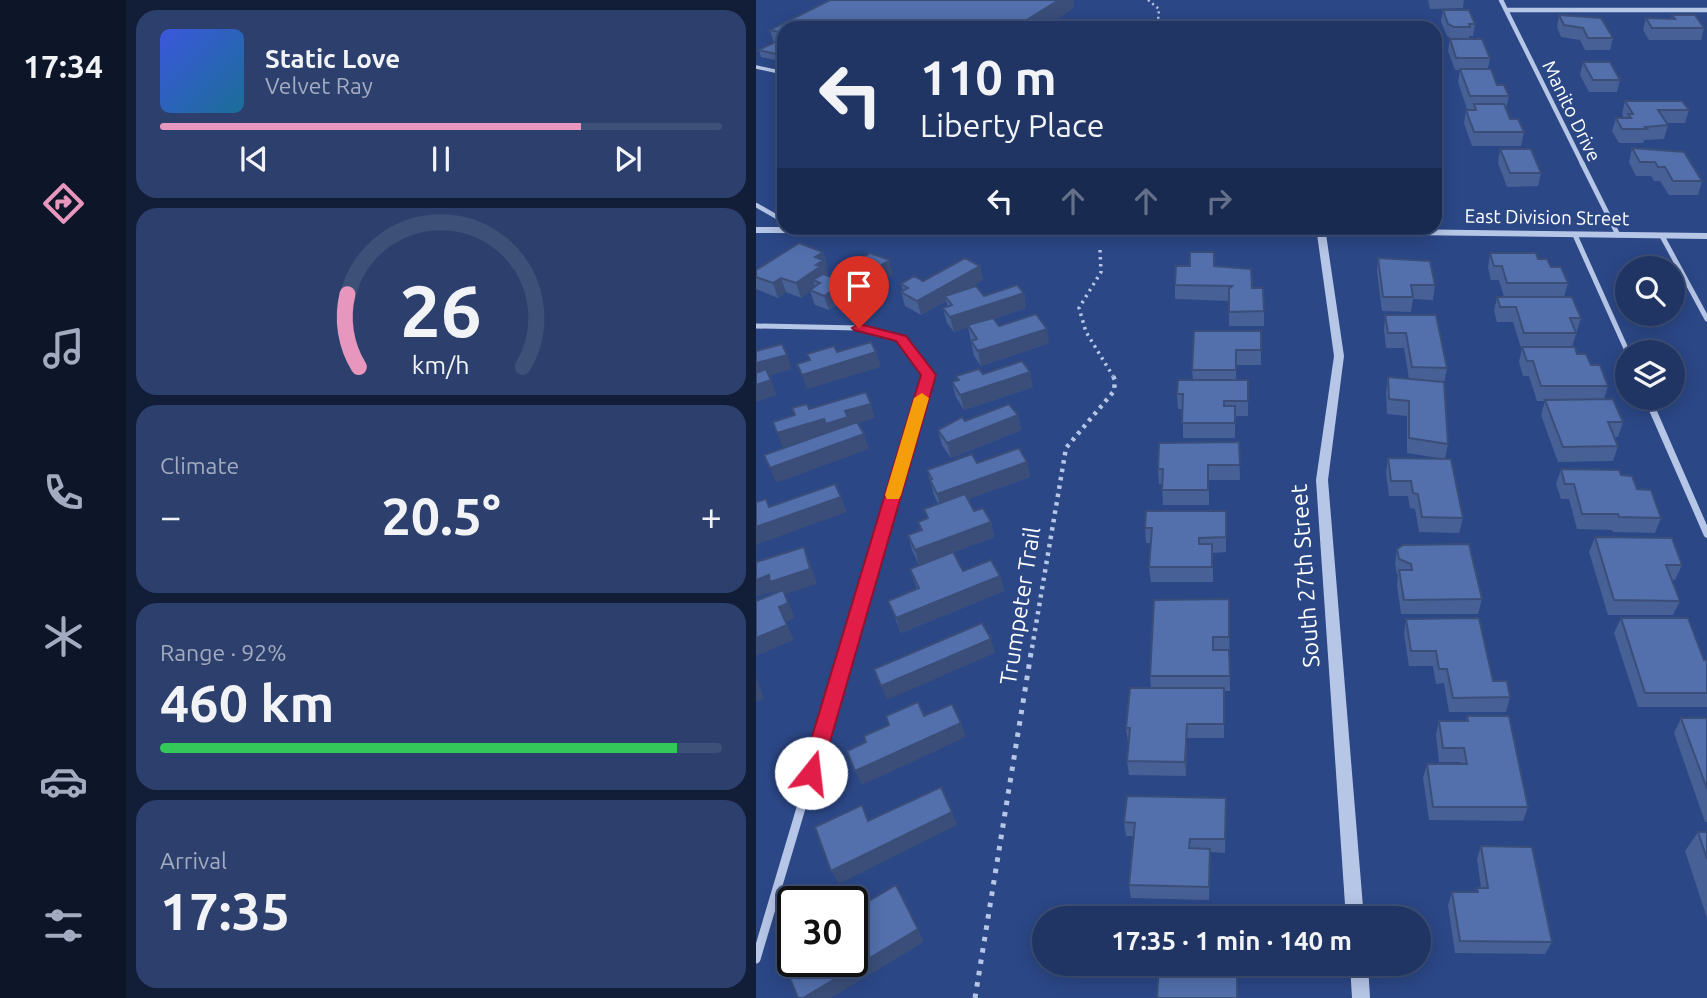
<!DOCTYPE html>
<html lang="en">
<head>
<meta charset="utf-8">
<style>
  body { margin:0; font-family:Ubuntu,sans-serif; background:#2d406d; color:#f1f3f6; height:100vh; display:flex; flex-direction:column; font-size:26px; white-space:nowrap }
  * { box-sizing:border-box; margin:0 }
  p { font-size:23px; color:#a2abbf }
  .icon { flex:none; width:38px; height:38px; fill:none; stroke:currentColor; stroke-width:2; stroke-linecap:round; stroke-linejoin:round }
  .map { position:relative; flex:1; overflow:hidden }
  .side { display:flex; flex-direction:column; gap:10px; padding:10px; background:#121d37; width:630px }
  .side>* { flex:none }
  .hud { position:absolute; left:21px; top:21px; width:665px; height:214px; border-radius:21px; box-shadow:0 4px 18px #0003,0 0 0 2px #3d5078; background:#203564; color:#f1f3f6; overflow:hidden }
  .controls { position:absolute; left:859px; top:256px; display:grid; gap:14px }
  .controls a { display:grid; place-items:center; width:70px; height:70px; border-radius:50%; background:#203564; box-shadow:0 4px 18px #0003,0 0 0 2px #3d5078; font-size:35px }
  .speed { position:absolute; left:21px; top:886px; display:flex; gap:14px; font-size:35px; font-weight:700; text-align:center }
  .speed>* { display:grid; place-content:center; width:91px; height:91px; border-radius:50%; background:#203564; box-shadow:0 4px 18px #0003,0 0 0 2px #3d5078; line-height:1 }
  .speed .limit { border:4px solid #111; border-radius:10px; background:#fff; color:#111 }
  .pin { position:absolute; display:grid; place-items:center; width:60px; height:60px; color:#fff; margin:-72px -30px; border-radius:50% 50% 50% 0; rotate:-45deg; box-shadow:0 0 7px #0007 }
  .pin .icon { rotate:45deg }
  .me { position:absolute; width:77px; margin:-38px; rotate:16deg; stroke-linejoin:round; filter:drop-shadow(0 0 5px #0008) }
  .turn { display:flex; align-items:center; gap:24px; height:147px; padding:0 28px; font-size:32px }
  .turn .icon { width:91px; height:91px; stroke-width:2.5 }
  .turn b { display:block; font-size:49px; line-height:60px }
  .lanes { display:flex; align-items:center; height:66px; padding:0 28px; background:#0003; justify-content:center; gap:35px; direction:ltr }
  .lanes .off { opacity:.35 }
  .big { font-size:52px; font-weight:600; line-height:1.1 }
  .side .card { flex:1; display:flex; flex-direction:column; justify-content:center; gap:10px; min-width:0; padding:0 24px; border-radius:21px; background:#2d406d }
  .side .dial { align-items:center; gap:0 }
  .dial svg { height:182px; overflow:visible; fill:none; stroke:#3d5078; stroke-width:7; stroke-linecap:round; text-anchor:middle }
  .dial text { fill:#f1f3f6; stroke:none }
  .song { display:flex; align-items:center; gap:21px }
  .cover { width:84px; height:84px; border-radius:10px; background:linear-gradient(135deg,hsl(230 70% 55%),hsl(200 70% 35%)) }
  .played { height:7px; border-radius:4px; background:linear-gradient(90deg,#e797bd 75%,#3d5078 75%) }
  .keys { display:flex; justify-content:space-around; direction:ltr }
  .heat { display:flex; justify-content:space-between; align-items:center; font-size:38px; direction:ltr }
  .charge { height:10px; border-radius:5px; background:linear-gradient(90deg,#34c759 92%,#3d5078 0) }
  .trip { position:absolute; left:276px; top:906px; width:399px; height:70px; border-radius:35px; background:#203564; box-shadow:0 4px 18px #0003,0 0 0 2px #3d5078; font-weight:600; line-height:70px; text-align:center }
  main { display:flex; flex:1; min-height:0 }
  .dock { display:flex; flex-direction:column; width:126px; justify-content:space-around; align-items:center; background:#0d1528; color:#a2abbf }
  .dock .icon { width:49px; height:49px }
  .dock .current { color:#e797bd }
  .dock b { font-size:32px; color:#f1f3f6 }
  .map>svg:first-child { display:block }
</style>
</head>
<body>
<main>
<nav class="dock">
<b>17:34</b>
<svg class="icon current" aria-label="directions" viewBox="0 0 24 24"><path d="M12 3l9 9-9 9-9-9zM9 14v-3h6M13 9l2 2-2 2"/></svg>
<svg class="icon" aria-label="music" viewBox="0 0 24 24"><path d="M9 18V5l10-2v13"/><circle cx="6" cy="18" r="3"/><circle cx="16" cy="16" r="3"/></svg>
<svg class="icon" aria-label="phone" viewBox="0 0 24 24"><path d="M5 4h4l2 5-3 2q2 4 5 5l2-3 5 2v4C11 20 4 13 5 4z"/></svg>
<svg class="icon" aria-label="climate" viewBox="0 0 24 24"><path d="M12 3v18M4 7l16 10M4 17L20 7"/></svg>
<svg class="icon" aria-label="car" viewBox="0 0 24 24"><path d="M5 17H2v-5l4-1 3-4h7l3 4 3 1v5h-3M9 17h6M6 11h13"/><circle cx="7" cy="17" r="2"/><circle cx="17" cy="17" r="2"/></svg>
<svg class="icon" aria-label="filters" viewBox="0 0 24 24"><path d="M4 7h16M4 17h16"/><circle cx="9" cy="7" r="2"/><circle cx="15" cy="17" r="2"/></svg>
</nav>
<section class="side">
<div class="card">
<div class="song"><i class="cover"></i><div><b>Static Love</b><p>Velvet Ray</p></div></div>
<div class="played"></div>
<div class="keys"><svg class="icon" aria-label="previous" viewBox="0 0 24 24"><path d="M18 5L8 12l10 7zM5 5v14"/></svg><svg class="icon" aria-label="pause" viewBox="0 0 24 24"><path d="M8 5v14M16 5v14"/></svg><svg class="icon" aria-label="next" viewBox="0 0 24 24"><path d="M6 5l10 7-10 7zM19 5v14"/></svg></div>
</div>
<div class="card dial"><svg viewBox="0 0 100 80">
<path d="M14 69A42 42 0 1 1 86 69"/>
<path d="M14 69A42 42 0 0 1 9 37" stroke="#e797bd"/>
<text x="50" y="56" font-size="32" font-weight="700">26</text>
<text x="50" y="72" font-size="11">km/h</text>
</svg></div>
<div class="card"><p>Climate</p>
<div class="heat"><a>−</a><b class="big">20.5°</b><a>+</a></div>
</div>
<div class="card"><p>Range · 92%</p><b class="big">460 km</b><div class="charge"></div></div>
<div class="card"><p>Arrival</p><b class="big">17:35</b></div>
</section>
<div class="map">
<svg width="951" height="998" viewBox="0 0 951 998">
  <rect width="100%" height="100%" fill="#2b4786"/>
  <g fill="none" stroke-linecap="round" stroke-linejoin="round">
    <path stroke="#b6c6e7" stroke-width="2.5" stroke-dasharray="2 3.5" stroke-linecap="butt" d="M392,0L403,9L402,21L393,28"/>
    <path stroke="#b6c6e7" stroke-width="3.5" stroke-dasharray="2.5 4.5" stroke-linecap="butt" d="M344,250L345,272L323,308L330,332L357,376"/>
    <path stroke="#b6c6e7" stroke-width="4.5" stroke-dasharray="3.5 5" stroke-linecap="butt" d="M276,648L310,448L358,391L359,380L356,374"/>
    <path stroke="#b6c6e7" stroke-width="5" stroke-dasharray="4.5 7" stroke-linecap="butt" d="M219,998L276,647"/>
    <path stroke="#b6c6e7" stroke-width="3.5" d="M0,67L28,73"/>
    <path stroke="#b6c6e7" stroke-width="4.5" d="M0,205L28,221"/>
    <path stroke="#b6c6e7" stroke-width="4.5" d="M745,0L827,165
      M750,10H951"/>
    <path stroke="#b6c6e7" stroke-width="5" d="M826,163L862,235
      M819,235L872,353
      M906,236L951,319
      M0,326L102,328L145,339L173,376"/>
    <path stroke="#b6c6e7" stroke-width="7" d="M891,397L951,534
      M92,648L173,374"/>
    <path stroke="#b6c6e7" stroke-width="9" d="M0,959L93,647"/>
    <path fill="#b6c6e7" fill-rule="evenodd" d="M0,227L565,228L951,233V239L570,234L588,356L572,480L608,919H590L560,480L578,356L561,234L0,233Z
      M594,964H612L614,998H596Z"/>
  </g>
  <path fill="#476095" d="M74,0H317L318,8L28,28V62L5,57L3,50L18,43L14,30Z
    M672,0H708L707,8L674,9Z
    M687,10L719,24L717,36H713V39L734,58L732,69L741,85L753,96L750,109L754,119L768,132L765,146H716L708,123L710,110L717,109H711L702,82L704,70H699L692,51L694,39H696L691,36L685,22Z
    M803,15L857,38L854,50H829L824,40L805,37L801,27Z
    M916,15L948,28L945,40H893L887,30L890,18L915,19Z
    M827,62L864,80L861,92H833L824,75Z
    M869,101L933,110L929,123H910L912,125L908,139L888,140L887,143H863L856,131L860,118H868L866,114Z
    M876,148L946,181L942,195H913L904,181H898L895,176H880L873,162Z
    M744,149L785,173L782,186L751,187L742,163Z
    M67,252L71,266L69,267L71,274L70,275L75,277L137,275L131,278L133,285L107,303L93,297L73,310L59,305L54,291L45,298L30,292L22,298L0,289V270Z
    M734,253L782,259L795,267L812,283L808,297L825,318L816,347L821,354L835,365L852,386L848,399L867,422L862,437H858L862,446L857,461L802,462L785,415L789,401H781L773,376H767L763,362L766,348H765L757,322H741L738,311L741,297H748L743,280H735L732,268Z
    M622,258L679,285L677,300L657,299L655,312L626,311L621,272Z
    M224,266L227,280L210,290L228,296L268,293L270,308L237,319L243,326L293,343L225,366L218,356L212,327L198,332L191,323L187,308L192,307L190,301L165,315L149,306L145,292L147,291L145,284L167,281Z
    M458,266L496,288L508,311V326H473V301L419,299V285Z
    M629,315L691,368L688,383L692,444L689,459L651,453V416L631,414L630,392L632,377L653,379L648,348H630L628,330Z
    M505,331V365H480V380H492V416H479V438H427V409H422L421,394L437,380L436,370Z
    M227,374L277,387L208,410L200,397L196,382L201,380L200,376Z
    M262,415L265,430L195,458L186,445L182,430Z
    M483,442L484,480H453V505H407L406,484H403L402,469Z
    M632,458L707,518L703,533L663,532L659,509L654,508L652,496H633L630,473Z
    M271,462L274,477L212,499L218,511L235,522L238,537L198,552L207,571L244,576L248,591L145,633L132,601L161,589L154,569L163,565L156,550L152,535L165,530L162,522L171,519L168,509L182,503L178,495L171,470L221,463Z
    M805,469L865,475L881,489L905,518L899,533L857,532L856,530L821,529L813,499H805L800,484Z
    M470,511V552L457,553V582H395L393,567L395,543H390L389,528Z
    M839,537L926,565L919,580H916L924,601L917,615H852L833,552Z
    M641,549L726,599L722,614H645L641,585L642,575L641,574L639,564Z
    M473,599L474,691H468V738H431L430,776L373,775L371,761L373,742H372L370,728L395,688L394,676Z
    M865,618L948,660H951V707H882L858,633Z
    M650,619L737,681L754,697L750,712H693L688,683L680,684L677,666H653L648,634Z
    M711,716L772,807L767,821L673,820L667,778L671,764H705L704,762H683L680,735L683,721H710Z
    M925,718H951V822H949L918,733Z
    M470,798L469,853L454,852L453,900L375,898L373,885L377,836H370L368,822Z
    M942,832H951V918L929,851Z
    M725,846L796,942L789,954L699,953L692,905L696,892H720L721,888H725L721,859Z"/>
  <path fill="#3a4e79" d="M303,0H317L318,8L288,28H258Z
    M67,252L71,266L69,267L71,274L57,280L59,288L45,298L40,283L59,257Z
    M133,260L137,275L131,278L133,285L107,303L103,288L121,268Z
    M224,266L227,280L192,300L189,296L190,301L165,315L161,301Z
    M25,278L30,292L22,298L17,283Z
    M89,282L93,297L73,310L68,296Z
    M268,293L270,308L198,332L194,317Z
    M291,329L293,343L225,366L222,351Z
    M120,352L125,367L51,389L46,375Z
    M31,355L36,369L0,380V363Z
    M274,372L277,387L208,410L204,395Z
    M15,380L21,395L0,402V385Z
    M115,404L119,418L27,448L21,433Z
    M262,415L265,430L195,458L191,443Z
    M108,434L113,449L20,483L14,468Z
    M271,462L274,477L185,509L181,494Z
    M85,497L91,512L0,545V527Z
    M235,522L238,537L163,565L159,550Z
    M48,547L54,562L61,584L29,594L39,618L30,622L38,640L0,656V638L23,607L21,597L19,591L0,597V580Z
    M244,576L248,591L145,633L140,618Z
    M235,639L239,653L131,700L125,686Z
    M0,677L8,698L0,702Z
    M205,723L210,737L106,785L99,771Z
    M431,724V738L430,776L429,762Z
    M196,812L201,825L83,884L75,871Z
    M162,929L168,942L75,998H47Z"/>
  <path fill="#5370ad" stroke="#3a4e79" stroke-width="2" d="M74,0H303L258,28H28V33L14,30Z
    M687,10H713L719,24H713L714,27H698L692,24Z
    M803,15L845,18L857,38H832L827,28L808,25Z
    M916,15H939L948,28H896L890,18L919,19Z
    M694,39H726L734,58H700Z
    M19,42L28,44V56L3,50Z
    M827,62H854L864,80H837Z
    M704,69H735L741,85H748L753,96H714Z
    M869,101H926L933,110H902L912,125L889,127L891,129H866L860,118H875L872,114H877Z
    M718,104H748L754,119H762L768,132H718L710,110H720Z
    M876,148L928,152L946,181H917L909,167H902L899,162H884Z
    M744,149H775L785,173H754Z
    M43,243L67,252L59,257L67,260L60,265L65,266L40,283L25,278L17,283L0,277V270Z
    M434,252H458V266L495,269L496,288H507L508,311L473,312V289L476,286L419,285L420,266H434Z
    M114,253L133,260L121,268L129,271L103,288L89,282L68,296L54,290L64,283L57,280L67,274L75,277Z
    M734,253H780L782,259H791L795,267H805L812,283H751L746,266H738Z
    M209,258L224,266L161,301L145,292L152,288L145,284L158,276L167,281Z
    M622,258L674,261L679,285H655L657,297H627Z
    M261,285L268,293L194,317L187,308L196,305L189,296L220,286L228,296Z
    M741,297H816L825,318H814L820,333H768L760,307H744Z
    M280,314L291,329L222,351L215,341L221,339L212,325L237,318L243,326Z
    M629,315H680L691,368L656,367L650,333H632Z
    M438,331H505V350H480V370H436Z
    M115,342L120,352L46,375L41,364L54,360L51,354L78,346L81,352Z
    M26,344L31,355L0,363V351Z
    M766,347H819L821,354H830L835,365H844L852,386H785L777,361H771Z
    M266,361L274,372L204,395L196,382L203,380L200,376L223,369L227,374Z
    M10,369L15,380L0,385V373Z
    M632,377L688,382L692,444L653,438V401L633,399Z
    M422,380H492V401H468V406H479V423H426L427,394H421Z
    M110,392L115,404L89,411L92,417L70,424L68,419L21,433L17,422L39,415L36,408L51,404L53,409Z
    M857,399L867,422H852L862,446L807,447L789,400Z
    M253,404L262,415L191,443L182,430L206,417L209,421Z
    M101,422L108,434L14,468L8,455Z
    M483,442L484,465H452V490H406L407,469H402L403,443Z
    M263,448L271,462L181,494L174,480L176,479L171,470L216,454L221,463Z
    M632,458L695,459L707,518L666,517L662,494L657,493L655,481H635Z
    M805,469L863,470L865,475L876,476L881,489L895,490L905,518L863,517L862,514H826L818,484H809Z
    M79,484L85,497L0,527V502L10,499L13,507Z
    M209,494L218,511L227,508L235,522L159,550L152,535L166,530L162,522L172,518L168,509Z
    M390,511H470V537L443,538V544H456V567H393L396,528H389Z
    M839,537L916,538L926,565H910L924,601L858,600Z
    M713,544L726,599L648,600L643,570H656L655,564L643,559L641,549L647,545Z
    M48,547L54,569L14,582L13,575L0,580V562Z
    M197,552L207,571L235,560L244,576L140,618L132,601L163,588L154,569Z
    M27,590L32,603L23,607L31,625L0,638V601Z
    M473,599V637H457V650H473L474,676H394L398,600Z
    M723,618L737,681H751L754,697L697,698L691,669H683L680,651H655L650,619Z
    M865,618H932L948,660H951V693H889Z
    M226,623L235,639L125,686L118,669Z
    M374,688H468V724H431L429,762L371,761L374,728H370Z
    M162,702L168,716L196,704L205,723L99,771L91,751L110,742L108,736L133,725L130,716Z
    M711,716H753L772,807H677L671,764H711L708,748H687L683,721H712Z
    M925,718H951V789Z
    M185,787L196,812L75,871L59,827L106,805L112,821Z
    M371,796L470,798L469,839H434L433,848L454,849L453,887L373,885L379,823L368,822Z
    M942,832H951V859Z
    M725,846L776,847L796,942L704,941L696,892H722L721,888H732Z
    M140,885L162,929L47,998H42L24,953L37,946V961H96V911Z
    M403,964H481V998H401Z"/>
  <path fill="#e11d48" stroke="#92132f" stroke-width="2" d="M103,324L150,336L180,375L65,773L62,779L55,782L48,779L45,773L165,375L140,341L98,330L96,328Z"/>
  <path fill="#f59e0b" d="M166,393L173,398L145,495L143,499H131L129,495L158,398Z"/>
  <g text-anchor="middle" stroke-width="5" stroke-linejoin="round" paint-order="stroke">
    <g font-size="19" fill="#fff" stroke="#2b4786">
      <text transform="translate(816 111) rotate(64)" y="7">Manito Drive</text>
      <text transform="translate(791 217) rotate(1)" y="7">East Division Street</text>
    </g>
    <g font-size="23" fill="#fff" stroke="#2b4786">
      <text transform="translate(549 576) rotate(-94)" y="8">South 27th Street</text>
      <text transform="translate(264 606) rotate(-81)" y="8">Trumpeter Trail</text>
    </g>
  </g>
</svg>
<div class="controls">
<a><svg class="icon" aria-label="search" viewBox="0 0 24 24"><circle cx="10" cy="10" r="6"/><path d="M15 15l6 6"/></svg></a>
<a><svg class="icon" aria-label="layers" viewBox="0 0 24 24"><path d="M12 4l9 5-9 5-9-5zM3 14l9 5 9-5"/></svg></a>
</div>
<div class="speed"><div class="limit">30</div></div>
<div class="pin" style="left:103px;top:328px;background:#d93025"><svg class="icon" aria-label="arrive" viewBox="0 0 24 24"><path d="M6 21V4h12l-3 4 3 4H6"/></svg></div>
<svg class="me" style="left:55px;top:773px" viewBox="-20 -20 40 40"><circle r="19" fill="#fff"/><path d="M0-13L10 11 0 6-10 11z" fill="#e11d48"/></svg>
<div class="trip">17:35 · 1 min · 140 m</div>
<div class="hud">
<div class="turn"><svg class="icon" aria-label="left" viewBox="0 0 24 24"><path d="M17 20v-9H6M10 6l-5 5 5 5"/></svg><div><b>110 m</b>Liberty Place</div></div>
<div class="lanes"><svg class="icon" aria-label="left" viewBox="0 0 24 24"><path d="M17 20v-9H6M10 6l-5 5 5 5"/></svg><svg class="icon off" aria-label="ahead" viewBox="0 0 24 24"><path d="M12 20V5M6 11l6-6 6 6"/></svg><svg class="icon off" aria-label="ahead" viewBox="0 0 24 24"><path d="M12 20V5M6 11l6-6 6 6"/></svg><svg class="icon off" aria-label="right" viewBox="0 0 24 24"><path d="M7 20v-9h11M14 6l5 5-5 5"/></svg></div>
</div>
</div>
</main>
</body>
</html>
